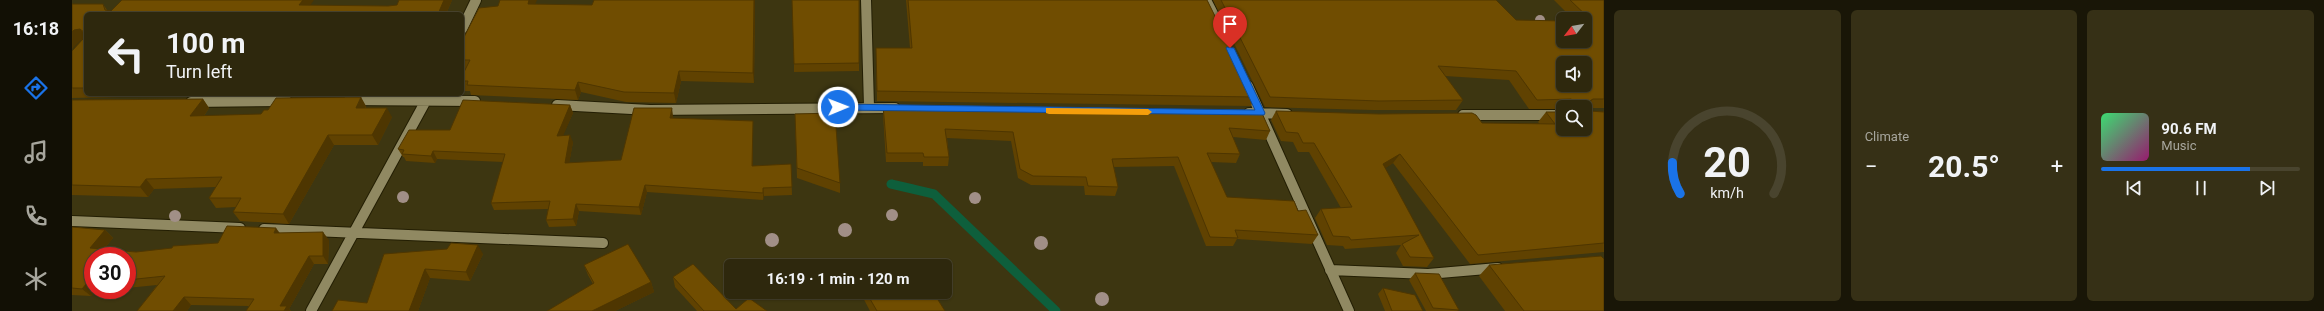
<!DOCTYPE html>
<html lang="en">
<head>
<meta charset="utf-8">
<style>
  body { margin:0; font-family:Roboto,sans-serif; background:#363016; color:#f1f3f6; height:100vh; display:flex; flex-direction:column; font-size:15px; white-space:nowrap }
  * { box-sizing:border-box; margin:0 }
  p { font-size:13px; color:#a7a69d }
  .icon { flex:none; width:22px; height:22px; fill:none; stroke:currentColor; stroke-width:2; stroke-linecap:round; stroke-linejoin:round }
  .map { position:relative; flex:1; overflow:hidden }
  .sheet { display:flex; flex-direction:column; gap:10px; padding:10px; background:#191607; width:720px }
  .sheet>* { flex:none }
  .guide { position:absolute; left:12px; top:12px; width:380px; height:84px; border-radius:6px; box-shadow:0 1px 3px #0004,0 0 0 1px #49442e; background:#2e280d; color:#f1f3f6; overflow:hidden }
  .needle { width:26px; rotate:239deg }
  .tools { position:absolute; left:1484px; top:12px; display:grid; gap:8px }
  .tools a { display:grid; place-items:center; width:36px; height:36px; border-radius:6px; background:#2e280d; box-shadow:0 1px 3px #0004,0 0 0 1px #49442e; font-size:20px }
  .speed { position:absolute; left:12px; top:247px; display:flex; gap:8px; font-size:20px; font-weight:700; text-align:center }
  .speed>* { display:grid; place-content:center; width:52px; height:52px; border-radius:50%; background:#2e280d; box-shadow:0 1px 3px #0004,0 0 0 1px #49442e; line-height:1 }
  .speed .limit { border:6px solid #d22; background:#fff; color:#111 }
  .pin { position:absolute; display:grid; place-items:center; width:34px; height:34px; color:#fff; margin:-41px -17px; border-radius:50% 50% 50% 0; rotate:-45deg; box-shadow:0 0 4px #0007 }
  .pin .icon { rotate:45deg }
  .me { position:absolute; width:44px; margin:-22px; rotate:89deg; stroke-linejoin:round; filter:drop-shadow(0 0 3px #0008) }
  .turn { display:flex; align-items:center; gap:14px; height:84px; padding:0 16px; font-size:18px }
  .turn .icon { width:52px; height:52px; stroke-width:2.5 }
  .turn b { display:block; font-size:28px; line-height:34px }
  .big { font-size:30px; font-weight:700; line-height:1.1 }
  .sheet .card { flex:1; display:flex; flex-direction:column; justify-content:center; gap:6px; min-width:0; padding:0 14px; border-radius:6px; background:#363016 }
  .sheet .dial { align-items:center; gap:0 }
  .dial svg { height:104px; overflow:visible; fill:none; stroke:#49442e; stroke-width:7; stroke-linecap:round; text-anchor:middle }
  .dial text { fill:#f1f3f6; stroke:none }
  .song { display:flex; align-items:center; gap:12px }
  .cover { width:48px; height:48px; border-radius:6px; background:linear-gradient(135deg,hsl(140 70% 55%),hsl(320 70% 35%)) }
  .played { height:4px; border-radius:2px; background:linear-gradient(90deg,#1a73e8 75%,#49442e 75%) }
  .keys { display:flex; justify-content:space-around; direction:ltr }
  .heat { display:flex; justify-content:space-between; align-items:center; font-size:22px; direction:ltr }
  .sheet .tiles { flex:1; display:grid; gap:10px; grid-template-columns:repeat(3,1fr) }
  .trip { position:absolute; left:652px; top:259px; width:228px; height:40px; border-radius:6px; background:#2e280d; box-shadow:0 1px 3px #0004,0 0 0 1px #49442e; font-weight:700; line-height:40px; text-align:center }
  main { display:flex; flex:1; min-height:0 }
  .menu { display:flex; flex-direction:column; width:72px; justify-content:space-around; align-items:center; background:#121005; color:#a7a69d }
  .menu .icon { width:28px; height:28px }
  .menu .current { color:#1a73e8 }
  .menu b { font-size:18px; color:#f1f3f6 }
  .map>svg:first-child { display:block }
</style>
</head>
<body>
<main>
<nav class="menu">
<b>16:18</b>
<svg class="icon current" aria-label="directions" viewBox="0 0 24 24"><path d="M12 3l9 9-9 9-9-9zM9 14v-3h6M13 9l2 2-2 2"/></svg>
<svg class="icon" aria-label="music" viewBox="0 0 24 24"><path d="M9 18V5l10-2v13"/><circle cx="6" cy="18" r="3"/><circle cx="16" cy="16" r="3"/></svg>
<svg class="icon" aria-label="phone" viewBox="0 0 24 24"><path d="M5 4h4l2 5-3 2q2 4 5 5l2-3 5 2v4C11 20 4 13 5 4z"/></svg>
<svg class="icon" aria-label="climate" viewBox="0 0 24 24"><path d="M12 3v18M4 7l16 10M4 17L20 7"/></svg>
</nav>
<div class="map">
<svg width="1532" height="311" viewBox="0 0 1532 311">
  <rect width="100%" height="100%" fill="#3d3611"/>
  <g fill="none" stroke-linecap="round" stroke-linejoin="round">
    <path stroke="#0e5f3c" stroke-width="9" d="M841,189L819,184L862,194L984,311"/>
    <defs>
      <path id="minor" d="M794,0L797,107
        M1134,0L1153,37
        M390,29L404,0
        M1176,86L1277,311
        M277,100L403,101
        M119,102L215,101
        M485,105L578,110L823,108
        M1177,113L1215,114
        M1391,115H1491
        M0,221L168,228
        M192,229L531,243
        M1258,270L1356,274L1426,268
        M239,311L357,95"/>
    </defs>
    <use href="#minor" stroke="#231e03" stroke-width="12"/>
    <use href="#minor" stroke="#908962" stroke-width="10"/>
  </g>
  <g fill="#a18f87">
    <circle cx="1468" cy="20" r="5"/>
    <circle cx="331" cy="197" r="6"/>
    <circle cx="903" cy="198" r="6"/>
    <circle cx="820" cy="215" r="6"/>
    <circle cx="103" cy="216" r="6"/>
    <circle cx="773" cy="230" r="7"/>
    <circle cx="700" cy="240" r="7"/>
    <circle cx="969" cy="243" r="7"/>
    <circle cx="1030" cy="299" r="7"/>
  </g>
  <path fill="#604201" d="M327,0H380L374,14H14V94H147L146,95L0,98V51L11,39L9,40L0,4H31L35,10L39,11L238,5L316,6L325,5Z
    M683,0L682,83L609,81L604,103L554,102L509,92L506,100L399,95L398,91H391L390,88V76L393,70H390V41L426,6L463,4L520,5Z
    M787,0V71L722,72V64Z
    M834,0H1135L1183,97L1179,106L805,101L804,48H838Z
    M1141,0H1424L1444,20L1513,41V19H1501L1482,0H1532V108H1516L1518,111L1532,112V252L1398,264L1321,163L1313,168L1362,258L1355,267L1331,266L1324,253L1329,245L1273,249L1271,246L1255,245L1243,218L1249,209L1269,208L1237,152H1226L1221,142L1209,141L1199,120L1204,111L1410,123L1468,124L1466,122L1474,112L1491,129L1513,107H1491V109H1457L1437,80L1373,76L1391,100L1384,110H1301L1193,107Z
    M131,99L137,108L132,116L189,114L294,106V108L320,117L306,145H262L217,224L168,221L161,212L164,207L144,208L137,198L144,187L82,189L76,197L0,195V100Z
    M498,105L501,113L491,135L501,142L497,163L549,160L601,116V118L681,121V166L719,164L720,195L692,196L691,200L575,192L569,215L507,211L504,226L477,227L474,220L476,209L422,210L419,203L431,162L365,159L363,163L334,161L332,157H331L326,149L378,130Z
    M811,105L1189,111L1198,131L1194,140L1161,137L1168,154L1164,163L1139,162L1155,197L1226,211L1246,235L1240,244L1165,239L1161,246H1134L1102,166L1042,167L1046,187L1043,196L1013,195L1012,186L959,185L946,178L939,141L875,138L877,157L876,166H851V162H814L811,114Z
    M723,114L768,183V193L725,178Z
    M0,227L33,230L41,238L32,249L64,252L146,243L208,233L257,240L256,264H242L217,309L219,311H174L177,306L119,305L115,311H65L85,285L55,288V256H21V290H36L23,291L19,296L0,295Z
    M312,254H411L398,281L358,278L346,311H260L295,303Z
    M512,265L579,282L582,292L543,311H475L521,284L516,275Z
    M1417,265L1532,311H1433L1407,276Z
    M1343,273L1387,310L1385,311H1354L1337,280Z
    M601,277L664,309L695,311H625L603,287Z
    M1311,288L1351,311H1313L1306,294Z
    M788,292H861L873,311H798Z"/>
  <path fill="#4e3601" d="M231,0H242L232,14L227,5Z
    M372,0H380L374,14H366Z
    M457,0H465L459,14L456,4Z
    M682,0H683L682,83L681,73Z
    M8,29L14,36V38L9,40L0,49V32L2,30Z
    M607,71L609,81L604,103L602,93Z
    M506,82L509,92L506,100L503,90Z
    M289,97L294,106L289,117L284,108Z
    M131,99L137,108L125,126L118,116Z
    M1521,99L1513,108L1516,102Z
    M498,105L501,113L488,143L485,136Z
    M315,108L320,117L306,145L300,135Z
    M600,108L601,116L599,126L598,118Z
    M681,121V174L680,166Z
    M256,135L262,145L217,224L211,214Z
    M498,135L501,142L496,170L493,163Z
    M361,151L365,159L363,163L359,156Z
    M1328,154L1321,163L1305,174L1311,164Z
    M74,179L82,189L76,197L68,187Z
    M573,185L575,192L569,215L567,207Z
    M691,188L692,196L691,200Z
    M504,204L507,211L504,226L501,219Z
    M204,228L210,236L202,233Z
    M33,230L41,238L26,256L18,248Z
    M251,232L257,240L256,264L251,256Z
    M406,245L411,254L398,281L394,272Z
    M237,256L242,264L217,309L219,311H212L208,306Z
    M353,269L358,278L346,311H337Z
    M579,282L582,292L543,311H520Z
    M15,283L21,289V290L23,291L19,296L10,289Z
    M112,297L119,305L115,311H101Z"/>
  <path fill="#704d01" stroke="#4e3601" fill-rule="evenodd" d="M50,0H231L227,5L316,6L325,5L327,0H372L366,14H14V88H0V51L11,39L13,33L8,29L2,30L0,32V4H31L33,10L39,11Z
    M428,0H457L456,4L520,5L522,0H682L681,73L607,71L602,93L552,92L506,82L503,90L395,85L396,81H390V76L398,60H390V41L407,8L426,6Z
    M720,0H787V63L722,64Z
    M836,0H1135L1183,97L805,91L804,48H840Z
    M1149,0H1424L1444,20L1491,21V41H1513V21H1520L1498,0H1532V99H1521L1516,102L1514,106L1518,111L1532,112V243L1406,255L1328,154L1311,164L1362,258L1338,257L1330,244L1347,235L1279,240L1277,237L1261,236L1249,209L1280,207L1242,143H1231L1226,133L1214,132L1204,111L1307,114L1400,113L1404,115L1410,123L1483,124L1474,112H1491V129H1513V107H1505V103L1499,99L1465,100L1444,71L1366,66L1391,100L1307,101L1198,97ZM1491,63H1513V85H1491Z
    M289,97L284,108H315L300,135H256L211,214L161,212L169,198H137L150,177L74,179L68,187L0,185V100L131,99L118,116L189,114L192,110H196L204,98Z
    M391,100L498,105L485,136L498,135L493,163L549,160L562,108H600L598,118L681,121L680,166L719,164L720,187L691,188V193L573,185L567,207L504,204L501,219L474,220L478,201L419,203L433,154L361,151L359,156L330,154L332,150L326,149L337,130H378Z
    M811,105L1189,111L1198,131L1157,128L1168,154L1135,153L1155,197L1222,201L1226,211L1234,210L1246,235L1163,230L1166,238L1138,237L1106,157L1040,159L1046,187L1016,186L1014,177L961,176L948,169L941,132L873,129L877,157H852L851,153H815Z
    M763,113L768,183L725,168L723,114Z
    M155,226L204,228L202,233L251,232V256H237L208,306H215L212,311H174L182,299L112,297L101,311H65L93,276L55,280V256H21V283H15L10,289L0,288V227L33,230L18,248L64,252L100,248L101,246L146,243Z
    M379,243L406,245L394,272L353,269L337,311H260L266,300L295,303L312,254L375,249Z
    M556,244L579,282L520,311H475L522,283L512,265Z
    M1529,256L1532,259V311H1452L1417,265Z
    M621,264L664,309L677,298L695,311H632L601,277Z
    M842,264L844,266H835Z
    M1343,273L1367,274L1387,310L1361,308Z
    M1311,288L1343,295L1351,311H1320Z
    M794,292H861L873,311H805Z"/>
  <path fill="#1a73e8" stroke="#114b97" d="M1155,47L1162,48L1193,113L1192,115L766,110L762,107L766,104L1183,110L1154,48Z"/>
  <path fill="#f59e0b" d="M974,108L1076,109L1080,112L1076,115L977,114L974,113Z"/>
</svg>
<div class="tools">
<a><svg class="needle" viewBox="-14 -14 28 28"><path d="M0-13l5 13h-10z" fill="#e53935"/><path d="M0 13l5-13h-10z" fill="#a7a69d"/></svg></a>
<a><svg class="icon" aria-label="sound" viewBox="0 0 24 24"><path d="M4 9h4l5-4v14l-5-4H4zM17 9q2 3 0 6"/></svg></a>
<a><svg class="icon" aria-label="search" viewBox="0 0 24 24"><circle cx="10" cy="10" r="6"/><path d="M15 15l6 6"/></svg></a>
</div>
<div class="speed"><div class="limit">30</div></div>
<div class="pin" style="left:1158px;top:48px;background:#d93025"><svg class="icon" aria-label="arrive" viewBox="0 0 24 24"><path d="M6 21V4h12l-3 4 3 4H6"/></svg></div>
<svg class="me" style="left:766px;top:107px" viewBox="-20 -20 40 40"><circle r="17" fill="#1a73e8" stroke="#fff" stroke-width="3"/><path d="M0-11L8 9 0 5-8 9z" fill="#fff"/></svg>
<div class="trip">16:19 · 1 min · 120 m</div>
<div class="guide">
<div class="turn"><svg class="icon" aria-label="left" viewBox="0 0 24 24"><path d="M17 20v-9H6M10 6l-5 5 5 5"/></svg><div><b>100 m</b>Turn left</div></div>
</div>
</div>
<section class="sheet">
<div class="tiles">
<div class="card dial"><svg viewBox="0 0 100 80">
<path d="M14 69A42 42 0 1 1 86 69"/>
<path d="M14 69A42 42 0 0 1 8 45" stroke="#1a73e8"/>
<text x="50" y="56" font-size="32" font-weight="700">20</text>
<text x="50" y="72" font-size="11">km/h</text>
</svg></div>
<div class="card"><p>Climate</p>
<div class="heat"><a>−</a><b class="big">20.5°</b><a>+</a></div>
</div>
<div class="card">
<div class="song"><i class="cover"></i><div><b>90.6 FM</b><p>Music</p></div></div>
<div class="played"></div>
<div class="keys"><svg class="icon" aria-label="previous" viewBox="0 0 24 24"><path d="M18 5L8 12l10 7zM5 5v14"/></svg><svg class="icon" aria-label="pause" viewBox="0 0 24 24"><path d="M8 5v14M16 5v14"/></svg><svg class="icon" aria-label="next" viewBox="0 0 24 24"><path d="M6 5l10 7-10 7zM19 5v14"/></svg></div>
</div>
</div>
</section>
</main>
</body>
</html>
